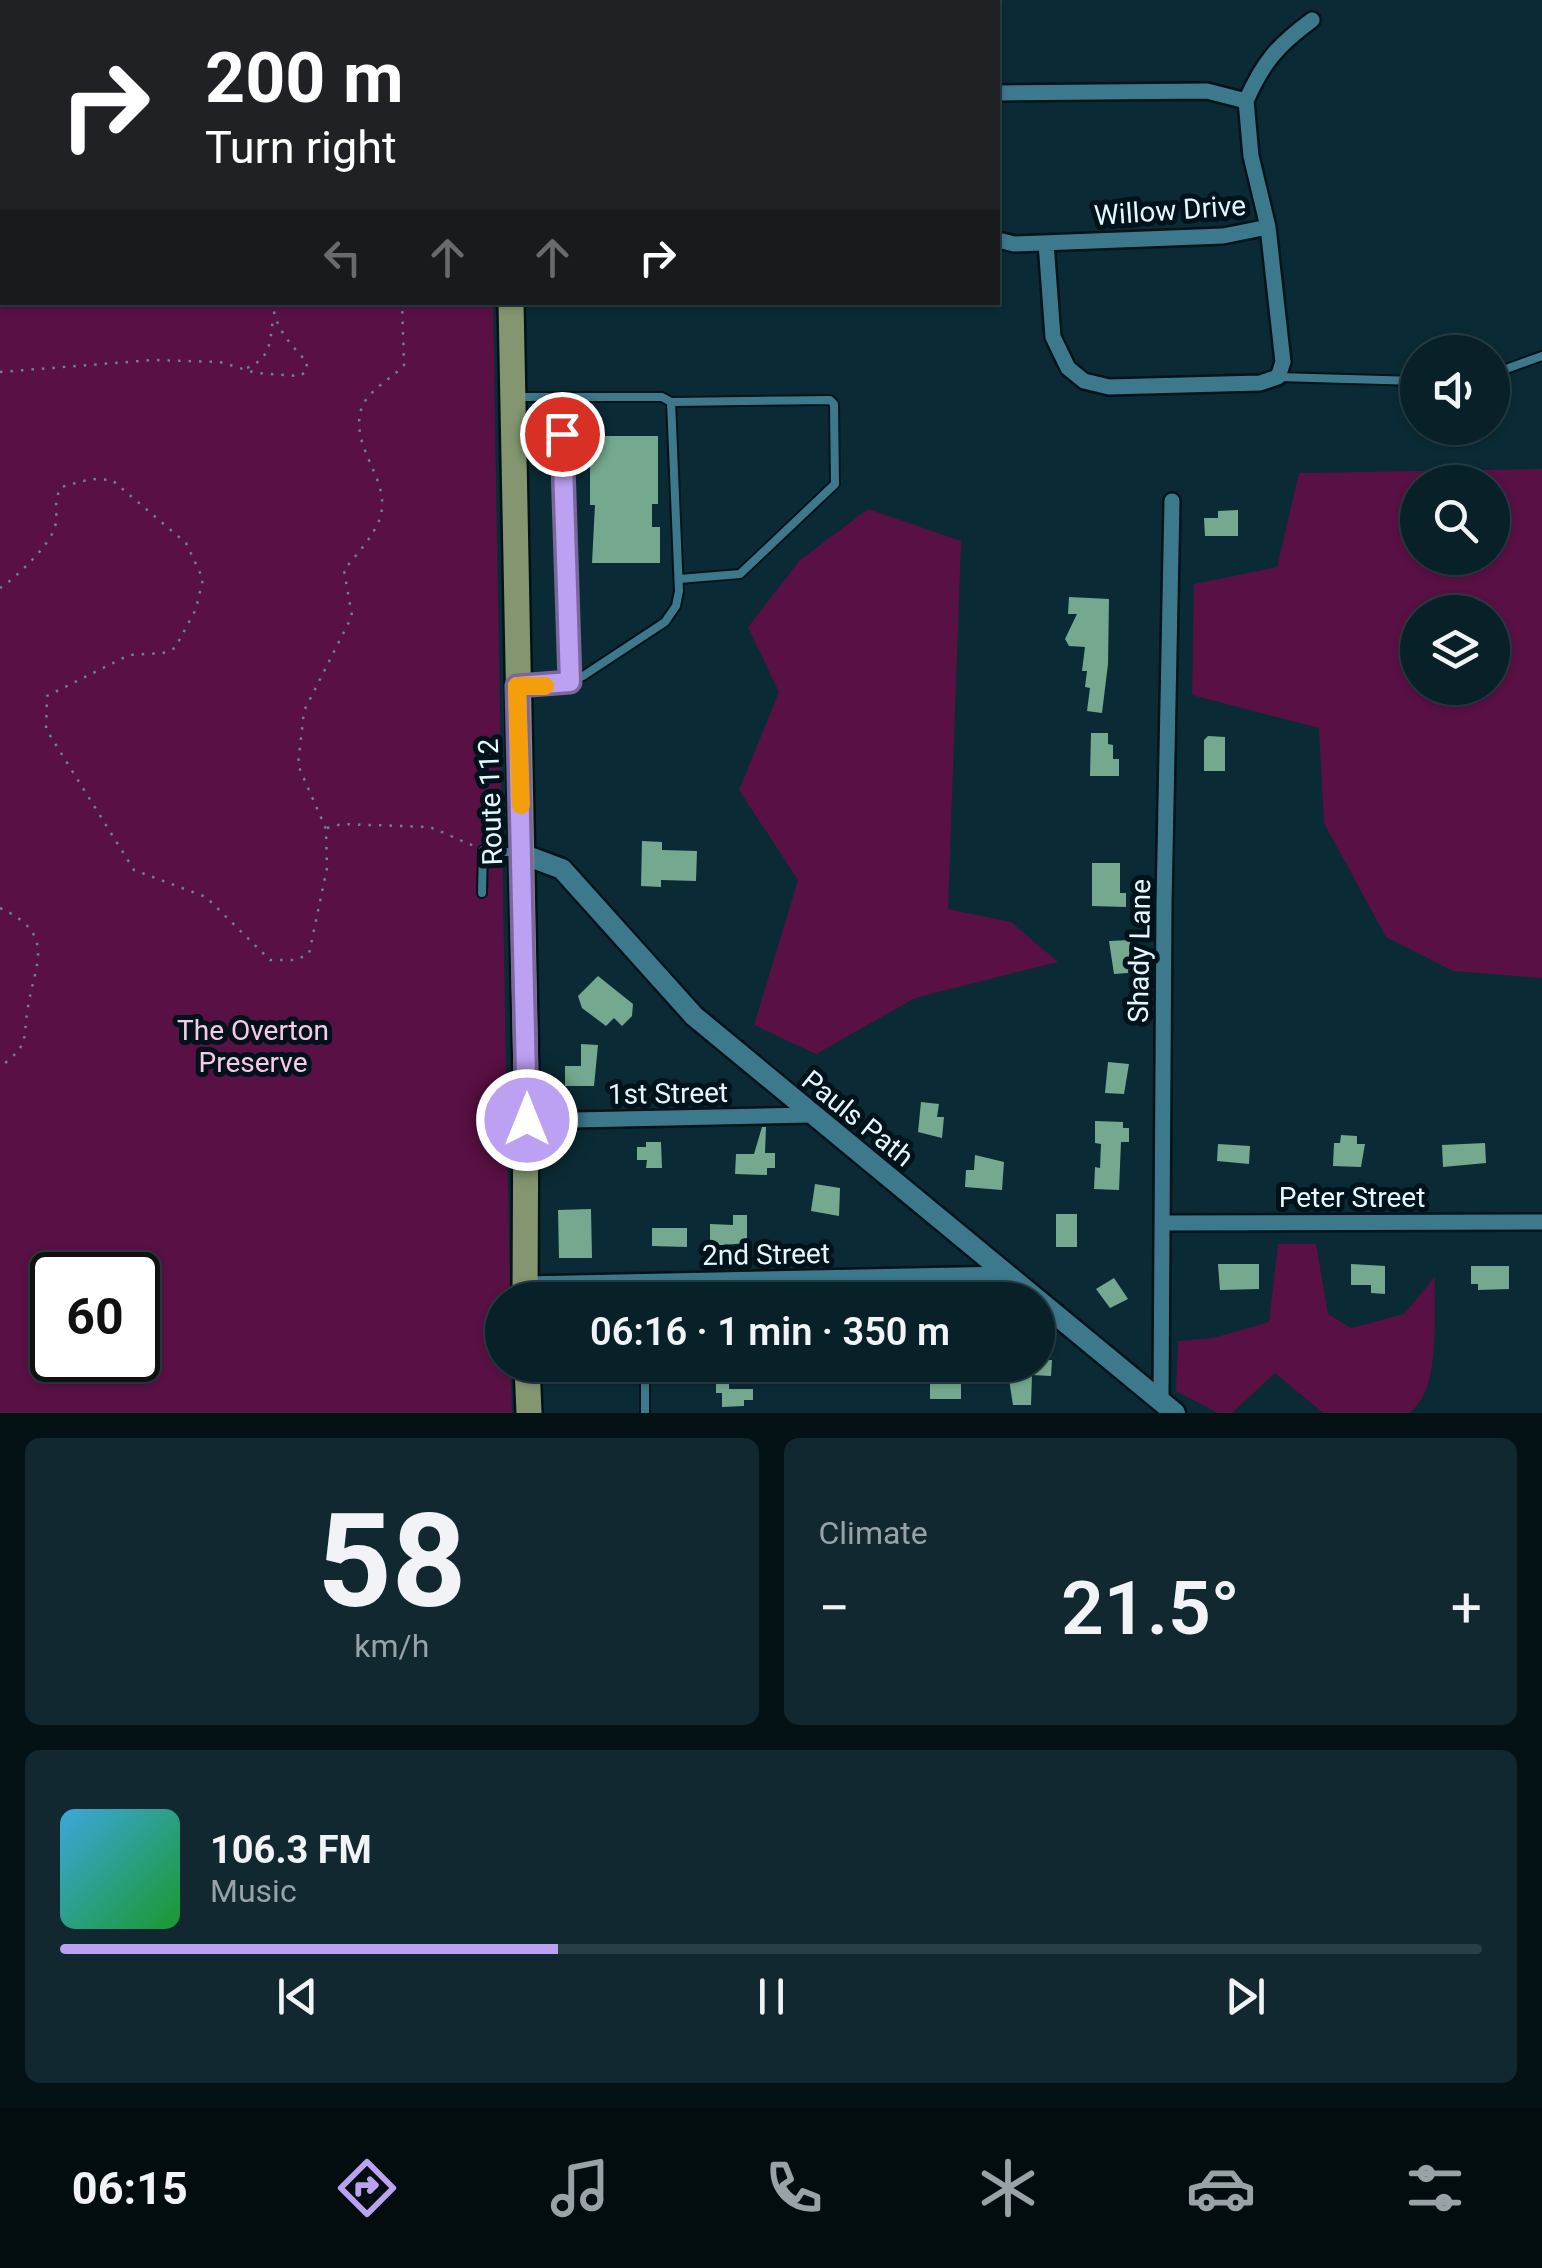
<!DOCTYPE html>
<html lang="en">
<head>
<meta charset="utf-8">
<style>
  body { margin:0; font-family:Roboto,sans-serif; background:#112830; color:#f1f3f6; height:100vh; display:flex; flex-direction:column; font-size:38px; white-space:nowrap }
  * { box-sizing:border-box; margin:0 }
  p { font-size:32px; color:#98a3a8 }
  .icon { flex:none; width:55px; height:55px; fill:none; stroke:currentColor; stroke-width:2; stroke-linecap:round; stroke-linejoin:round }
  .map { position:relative; height:1413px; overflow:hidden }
  .panel { display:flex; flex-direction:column; gap:25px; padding:25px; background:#041216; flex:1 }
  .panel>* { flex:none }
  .banner { position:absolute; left:0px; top:0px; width:1000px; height:305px; box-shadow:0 2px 8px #0004,0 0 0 2px #293e45; background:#202124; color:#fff; overflow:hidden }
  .buttons { position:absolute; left:1400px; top:335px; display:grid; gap:20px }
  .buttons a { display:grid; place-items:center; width:110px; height:110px; border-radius:50%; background:#082028; box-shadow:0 2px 8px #0004,0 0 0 2px #293e45; font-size:50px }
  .speed { position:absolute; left:30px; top:1252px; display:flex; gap:20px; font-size:50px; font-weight:700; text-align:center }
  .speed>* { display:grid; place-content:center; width:130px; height:130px; border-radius:50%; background:#082028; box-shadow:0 2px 8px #0004,0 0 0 2px #293e45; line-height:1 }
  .speed .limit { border:5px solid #111; border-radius:15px; background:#fff; color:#111 }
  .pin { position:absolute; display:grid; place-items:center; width:85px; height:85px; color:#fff; margin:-42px; border:5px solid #fff; border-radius:50%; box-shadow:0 2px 10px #0007 }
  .me { position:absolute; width:110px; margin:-55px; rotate:0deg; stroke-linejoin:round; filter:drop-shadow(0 0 8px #0008) }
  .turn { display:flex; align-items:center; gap:35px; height:210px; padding:0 40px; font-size:45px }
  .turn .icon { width:130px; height:130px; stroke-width:2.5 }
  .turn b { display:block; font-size:70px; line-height:85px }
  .lanes { display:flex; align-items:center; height:95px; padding:0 40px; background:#0003; justify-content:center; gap:50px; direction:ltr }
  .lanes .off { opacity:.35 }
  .big { font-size:75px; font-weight:600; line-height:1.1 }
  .panel .tile { flex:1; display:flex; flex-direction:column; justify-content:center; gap:15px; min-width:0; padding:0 35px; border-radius:15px; background:#112830 }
  .panel .dial { align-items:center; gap:0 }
  .dial b { font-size:130px; line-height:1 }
  .song { display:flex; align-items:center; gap:30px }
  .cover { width:120px; height:120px; border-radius:15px; background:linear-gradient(135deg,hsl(200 70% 55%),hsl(130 70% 35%)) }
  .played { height:10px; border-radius:5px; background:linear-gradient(90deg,#bca0f2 35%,#293e45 35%) }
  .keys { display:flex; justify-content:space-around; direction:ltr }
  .heat { display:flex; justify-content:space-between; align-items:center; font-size:55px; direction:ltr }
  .panel .tiles { flex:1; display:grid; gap:25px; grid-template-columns:1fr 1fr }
  .tile:last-child { grid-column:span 2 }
  .trip { position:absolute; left:485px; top:1282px; width:570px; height:100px; border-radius:50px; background:#082028; box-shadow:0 2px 8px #0004,0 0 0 2px #293e45; font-weight:600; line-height:100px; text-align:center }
  .tab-bar { display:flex; height:160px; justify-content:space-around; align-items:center; background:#030d10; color:#98a3a8 }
  .tab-bar .icon { width:70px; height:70px }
  .tab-bar .current { color:#bca0f2 }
  .tab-bar b { font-size:45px; color:#f1f3f6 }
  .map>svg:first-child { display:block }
</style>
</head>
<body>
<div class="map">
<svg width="1542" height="1413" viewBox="0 0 1542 1413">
  <rect width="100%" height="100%" fill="#0a2b35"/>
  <path fill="#591044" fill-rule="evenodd" d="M0,0H489L2,2V302L493,303L510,1300H502V1365H511L512,1413H0ZM52,1275H138V1360H52Z
    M1542,469V978L1453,971L1386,937L1324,823L1319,728L1192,695L1194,584L1277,567L1299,473ZM1492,482V558H1418V482ZM1492,612V688H1418V612Z
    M868,509L961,541L948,909L1011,922L1058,962L915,998L816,1054L754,1025L798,880L739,790L779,692L748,627L800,560Z
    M1278,1244H1316L1328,1314L1351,1328L1404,1314L1435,1277C1433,1315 1442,1390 1409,1413H1323L1275,1373L1232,1413H1218L1176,1391L1178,1341L1213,1338L1269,1322Z"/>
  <path fill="#74a98f" d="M590,436H658V504H652V527H660V563H592L595,505H590Z
    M1238,510V536H1205L1204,518H1218V511Z
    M1069,597L1109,599L1108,664L1102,713L1087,711L1090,688L1085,687L1087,671H1082L1085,647L1069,646L1065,639L1077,614H1068Z
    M1091,733H1108V744L1113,745V759H1119V776H1090Z
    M1208,736L1225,737V771H1204V740Z
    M642,841L662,842V850L697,851L696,881L661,880V887L641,886Z
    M1092,863H1120V893H1126V907L1092,906Z
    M1130,940L1128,973L1114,974L1109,941Z
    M598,976L633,1004L632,1016L622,1026L614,1018L606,1026L582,1008L578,996Z
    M581,1044L598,1045L594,1086H565V1066H581Z
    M1108,1062L1129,1064L1124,1094L1105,1093Z
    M921,1102L939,1104L937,1117H944L942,1138L918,1132Z
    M1095,1121L1123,1122V1128H1129V1142H1121L1119,1190L1094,1189L1095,1167L1100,1168L1101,1144L1095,1143Z
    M762,1127H766L765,1153H775V1168H767V1175L735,1174L736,1154H754Z
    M1341,1135L1357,1136V1144H1365L1361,1167L1333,1166L1334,1143H1340Z
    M646,1142H661L662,1168H646L647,1160H637V1147H646Z
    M1485,1143L1486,1163L1443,1167L1442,1145Z
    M1218,1144L1250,1146L1249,1164L1217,1161Z
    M975,1155L1004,1162L1002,1190L965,1187L966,1170H974Z
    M815,1184L840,1188L839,1216L811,1211Z
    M591,1209L592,1258H559L558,1210Z
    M1056,1214H1077V1247H1056Z
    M733,1215H747V1243L710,1246V1224L733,1225Z
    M652,1228H687V1247L652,1246Z
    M1218,1264H1259V1289L1220,1290Z
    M1351,1264L1385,1266V1294L1371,1293V1285H1351Z
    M1471,1266H1509V1289L1478,1290V1284H1471Z
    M1114,1278L1128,1299L1110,1308L1096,1289Z
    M1038,1360H1052L1051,1376L1032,1375L1031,1405H1013L1008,1373H1016V1365H1038Z
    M716,1377H729V1389H753V1400H744V1406L722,1407V1393H716Z
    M961,1379V1399H930V1380Z"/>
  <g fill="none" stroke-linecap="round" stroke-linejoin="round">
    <defs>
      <path id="service" d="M1492,374L1542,356
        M1278,377L1418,381
        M516,397H662L671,402L679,591L676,606L665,622L583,676L556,686H522
        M561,397L570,682
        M671,402L830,400L834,404L835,484L740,574L679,579
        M482,893L483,850L518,853
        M644,1282L645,1300
        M571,1365L572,1370L587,1374L645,1372
        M645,1365V1413"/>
      <path id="minor" d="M919,0L921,2
        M998,93L1207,91L1246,101L1251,156L1268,227L1223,236L1014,244L998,240
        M1246,101C1263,62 1278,45 1312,20
        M1046,243L1053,337L1068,368L1084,381L1109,387L1260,383L1278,377L1283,362L1268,227
        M527,1121L810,1115
        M1162,1223L1542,1222
        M525,1284L1009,1274
        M1161,1401L1164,903L1172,501"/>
      <path id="tertiary" d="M522,854L562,869L694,1016L1175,1413"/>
      <path id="primary" d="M505,0V2
        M511,302L526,1077L525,1300
        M527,1365L529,1413"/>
    </defs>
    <use href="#service" stroke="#021218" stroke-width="12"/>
    <use href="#minor" stroke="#021218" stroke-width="20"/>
    <use href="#tertiary" stroke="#021218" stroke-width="25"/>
    <use href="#primary" stroke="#021218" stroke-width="30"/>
    <path stroke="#6a858e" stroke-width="2.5" stroke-dasharray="2.5 8" stroke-linecap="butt" d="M182,0L194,2
      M356,0L357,2
      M456,2L457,0
      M0,57H2
      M0,127H2
      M247,368C271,358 270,342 273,318
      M0,372L153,360L220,362L256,373L299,376L306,372L307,362C291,345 273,326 273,302
      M0,588C16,578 50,545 55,527C59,510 52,505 61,487L91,479L112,480L186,543L203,579L196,609L175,648L163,653L129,655L47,696L46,729L134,870L206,897L270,960H295L309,954L327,868L326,829L298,765L304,711L352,616L344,570C356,555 374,536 380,518C392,480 350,449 361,410C367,390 391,380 404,365L402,302
      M327,828L342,824L430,827L474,846
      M0,908C57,934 35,963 28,1007C22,1042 31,1043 0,1067"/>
    <use href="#service" stroke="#3d798c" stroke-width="8"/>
    <use href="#minor" stroke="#3d798c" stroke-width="15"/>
    <use href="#tertiary" stroke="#3d798c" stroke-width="20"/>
    <use href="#primary" stroke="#849670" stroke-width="25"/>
  </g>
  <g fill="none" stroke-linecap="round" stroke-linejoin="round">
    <defs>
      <path id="route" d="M527,1120L517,686L570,682L562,434"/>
    </defs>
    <use href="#route" stroke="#7a689d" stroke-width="25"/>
    <use href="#route" stroke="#bca0f2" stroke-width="18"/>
    <path stroke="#f59e0b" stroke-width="18" d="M521,805L517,686H545"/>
  </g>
  <g text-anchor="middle" stroke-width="10" stroke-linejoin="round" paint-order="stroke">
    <g font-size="28" fill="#e5f7fe" stroke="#00121a">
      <text transform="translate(1170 210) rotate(-4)" y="10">Willow Drive</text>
      <text transform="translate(490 802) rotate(-92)" y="10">Route 112</text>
      <text transform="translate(1139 951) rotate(-89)" y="10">Shady Lane</text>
      <text transform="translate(668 1093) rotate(-1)" y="10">1st Street</text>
      <text transform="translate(858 1118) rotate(39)" y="10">Pauls Path</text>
      <text x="1352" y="1207">Peter Street</text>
      <text transform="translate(766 1254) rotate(-1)" y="10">2nd Street</text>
    </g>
    <g font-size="28" fill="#fcc8e7" stroke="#00121a">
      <text x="253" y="1040">The Overton<tspan x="253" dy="32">Preserve</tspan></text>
    </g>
  </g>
</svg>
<div class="buttons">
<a><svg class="icon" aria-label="sound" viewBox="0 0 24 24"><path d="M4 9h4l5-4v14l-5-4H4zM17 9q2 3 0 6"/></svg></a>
<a><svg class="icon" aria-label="search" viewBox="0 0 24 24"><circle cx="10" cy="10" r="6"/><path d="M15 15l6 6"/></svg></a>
<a><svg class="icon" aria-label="layers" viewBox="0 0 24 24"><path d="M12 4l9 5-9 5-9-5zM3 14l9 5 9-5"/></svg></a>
</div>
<div class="speed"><div class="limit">60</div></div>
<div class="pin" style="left:562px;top:434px;background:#d93025"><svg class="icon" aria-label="arrive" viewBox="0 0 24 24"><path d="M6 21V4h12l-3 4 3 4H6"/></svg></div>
<svg class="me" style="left:527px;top:1120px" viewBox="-20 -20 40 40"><circle r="17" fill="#bca0f2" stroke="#fff" stroke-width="3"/><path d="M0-11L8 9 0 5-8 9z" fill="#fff"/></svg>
<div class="trip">06:16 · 1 min · 350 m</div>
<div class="banner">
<div class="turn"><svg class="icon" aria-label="right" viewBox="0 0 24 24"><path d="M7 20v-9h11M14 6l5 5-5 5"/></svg><div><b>200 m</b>Turn right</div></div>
<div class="lanes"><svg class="icon off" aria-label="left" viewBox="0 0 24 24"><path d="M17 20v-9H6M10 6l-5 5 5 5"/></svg><svg class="icon off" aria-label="ahead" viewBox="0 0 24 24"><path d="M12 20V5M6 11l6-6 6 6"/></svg><svg class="icon off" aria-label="ahead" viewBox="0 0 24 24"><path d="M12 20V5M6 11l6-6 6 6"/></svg><svg class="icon" aria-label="right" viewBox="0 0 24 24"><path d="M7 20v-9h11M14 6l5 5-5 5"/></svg></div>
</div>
</div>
<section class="panel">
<div class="tiles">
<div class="tile dial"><b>58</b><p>km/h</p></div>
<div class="tile"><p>Climate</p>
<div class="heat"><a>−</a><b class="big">21.5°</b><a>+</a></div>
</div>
<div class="tile">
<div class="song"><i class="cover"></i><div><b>106.3 FM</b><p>Music</p></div></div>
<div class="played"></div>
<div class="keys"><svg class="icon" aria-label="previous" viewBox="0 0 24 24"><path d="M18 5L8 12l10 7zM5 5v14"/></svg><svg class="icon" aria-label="pause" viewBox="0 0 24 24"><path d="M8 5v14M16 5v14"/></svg><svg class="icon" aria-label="next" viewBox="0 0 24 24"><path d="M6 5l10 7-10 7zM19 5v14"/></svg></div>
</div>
</div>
</section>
<nav class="tab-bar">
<b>06:15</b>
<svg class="icon current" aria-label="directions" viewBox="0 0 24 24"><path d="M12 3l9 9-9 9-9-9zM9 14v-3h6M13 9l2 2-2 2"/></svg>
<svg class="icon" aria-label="music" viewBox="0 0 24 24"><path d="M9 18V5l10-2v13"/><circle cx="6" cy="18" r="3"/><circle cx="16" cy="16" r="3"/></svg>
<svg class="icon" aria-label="phone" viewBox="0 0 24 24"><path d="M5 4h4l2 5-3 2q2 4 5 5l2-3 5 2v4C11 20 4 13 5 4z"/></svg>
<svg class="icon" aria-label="climate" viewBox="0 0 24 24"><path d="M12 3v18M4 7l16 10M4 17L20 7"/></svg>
<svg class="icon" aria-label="car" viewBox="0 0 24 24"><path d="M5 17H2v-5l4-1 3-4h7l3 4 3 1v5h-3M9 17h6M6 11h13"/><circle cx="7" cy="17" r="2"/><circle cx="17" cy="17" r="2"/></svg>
<svg class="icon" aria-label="filters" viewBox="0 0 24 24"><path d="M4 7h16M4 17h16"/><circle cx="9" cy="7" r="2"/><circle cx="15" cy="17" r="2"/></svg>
</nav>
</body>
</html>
